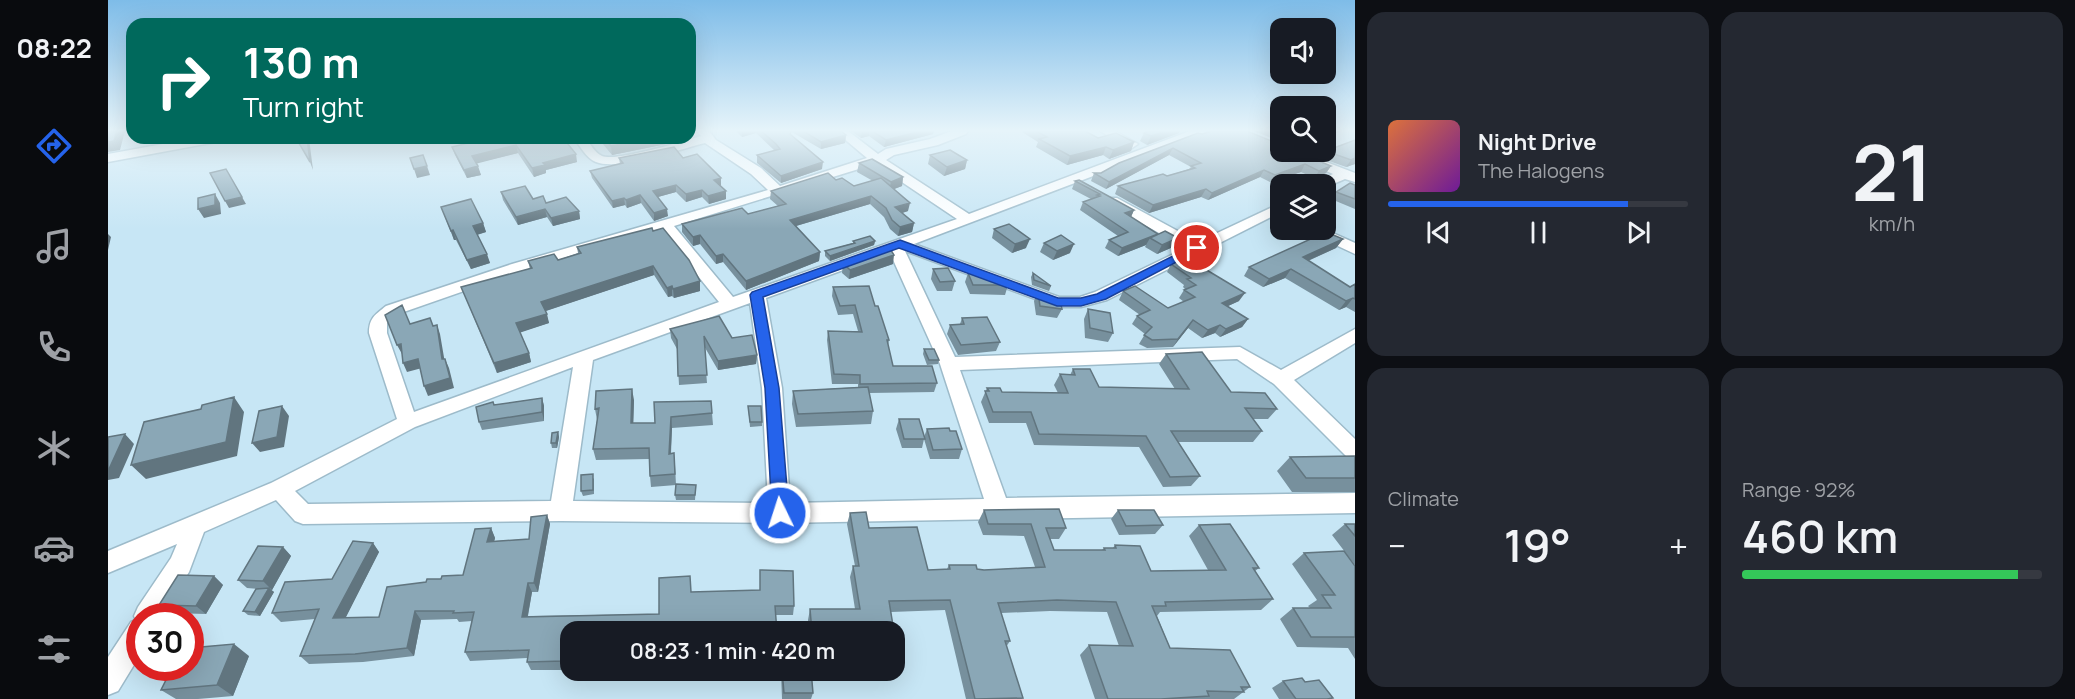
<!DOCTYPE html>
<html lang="en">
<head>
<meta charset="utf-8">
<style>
  body { margin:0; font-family:Manrope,sans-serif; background:#242831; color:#f1f3f6; height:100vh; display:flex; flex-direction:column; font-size:22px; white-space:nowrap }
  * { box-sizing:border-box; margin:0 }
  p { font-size:20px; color:#9ea1a6 }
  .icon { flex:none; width:33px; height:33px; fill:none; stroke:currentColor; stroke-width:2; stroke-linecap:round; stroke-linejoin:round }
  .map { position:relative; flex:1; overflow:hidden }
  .panel { display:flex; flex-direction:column; gap:12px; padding:12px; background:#0d0f14; width:720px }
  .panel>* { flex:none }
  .guide { position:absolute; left:18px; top:18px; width:570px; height:126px; border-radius:18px; box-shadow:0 6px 24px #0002; background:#00695c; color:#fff; overflow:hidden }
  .fabs { position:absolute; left:1162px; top:18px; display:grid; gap:12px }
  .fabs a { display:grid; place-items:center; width:66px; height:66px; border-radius:12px; background:#171b24; box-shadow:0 6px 24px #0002; font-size:30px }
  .speed { position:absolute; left:18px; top:603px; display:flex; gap:12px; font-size:30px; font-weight:700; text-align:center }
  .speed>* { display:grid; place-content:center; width:78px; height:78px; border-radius:50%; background:#171b24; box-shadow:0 6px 24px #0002; line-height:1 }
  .speed .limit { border:9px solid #d22; background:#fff; color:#111 }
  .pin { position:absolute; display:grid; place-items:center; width:51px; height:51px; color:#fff; margin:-26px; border:3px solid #fff; border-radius:50%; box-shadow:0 2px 6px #0007 }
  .me { position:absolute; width:66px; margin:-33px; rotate:356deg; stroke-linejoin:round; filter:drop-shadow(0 0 4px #0008) }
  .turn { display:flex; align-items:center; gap:21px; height:126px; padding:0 18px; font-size:27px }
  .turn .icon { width:78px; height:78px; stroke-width:2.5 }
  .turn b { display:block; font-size:42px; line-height:51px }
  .big { font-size:45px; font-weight:600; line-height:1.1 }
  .panel .card { flex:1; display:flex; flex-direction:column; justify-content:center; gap:9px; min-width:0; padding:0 21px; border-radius:18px; background:#242831 }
  .panel .dial { align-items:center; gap:0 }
  .dial b { font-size:78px; line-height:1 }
  .song { display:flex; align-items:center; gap:18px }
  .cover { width:72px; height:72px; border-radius:9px; background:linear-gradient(135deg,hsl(20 70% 55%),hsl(280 70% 35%)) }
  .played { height:6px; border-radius:3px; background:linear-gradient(90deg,#2563eb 80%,#363941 80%) }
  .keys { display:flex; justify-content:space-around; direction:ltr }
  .heat { display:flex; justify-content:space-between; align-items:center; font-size:33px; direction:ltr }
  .charge { height:9px; border-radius:4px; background:linear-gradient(90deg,#34c759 92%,#363941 0) }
  .panel .tiles { flex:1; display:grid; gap:12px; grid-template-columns:repeat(2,1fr) }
  .trip { position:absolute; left:452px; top:621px; width:345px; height:60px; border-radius:18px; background:#171b24; box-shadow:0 6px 24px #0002; font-weight:600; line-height:60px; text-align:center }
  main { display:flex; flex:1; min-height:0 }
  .tabs { display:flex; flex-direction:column; width:108px; justify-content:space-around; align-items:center; background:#090b0e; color:#9ea1a6 }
  .tabs .icon { width:42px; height:42px }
  .tabs .on { color:#2563eb }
  .tabs b { font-size:27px; color:#f1f3f6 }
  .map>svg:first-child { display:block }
</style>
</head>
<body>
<main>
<nav class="tabs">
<b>08:22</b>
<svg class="icon on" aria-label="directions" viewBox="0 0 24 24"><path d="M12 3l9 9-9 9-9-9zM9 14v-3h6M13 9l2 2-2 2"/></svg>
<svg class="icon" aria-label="music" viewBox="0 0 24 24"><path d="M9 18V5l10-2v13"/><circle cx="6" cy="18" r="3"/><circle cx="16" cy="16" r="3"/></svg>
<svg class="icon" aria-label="phone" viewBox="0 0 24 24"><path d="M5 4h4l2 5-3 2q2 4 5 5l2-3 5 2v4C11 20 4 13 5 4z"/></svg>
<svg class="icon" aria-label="climate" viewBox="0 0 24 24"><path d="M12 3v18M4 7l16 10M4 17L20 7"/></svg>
<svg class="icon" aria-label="car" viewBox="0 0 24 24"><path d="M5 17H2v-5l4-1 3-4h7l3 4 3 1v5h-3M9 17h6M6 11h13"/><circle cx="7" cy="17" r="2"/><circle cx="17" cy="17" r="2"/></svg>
<svg class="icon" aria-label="filters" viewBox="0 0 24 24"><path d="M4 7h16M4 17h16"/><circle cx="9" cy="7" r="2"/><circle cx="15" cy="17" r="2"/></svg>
</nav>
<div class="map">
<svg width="1247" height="699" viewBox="0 0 1247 699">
  <rect width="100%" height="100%" fill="#c7e6f5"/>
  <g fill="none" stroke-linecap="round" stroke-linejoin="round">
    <defs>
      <path id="minor" d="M589,131H601L608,140L653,168L672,186L759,158L727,131H740L770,154L778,149L822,139L844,131H860L858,134L830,145L786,155L778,160L861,214L1082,131H1098L1096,134L806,244L951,297H972L987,292L1078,248L999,204L997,201L999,198H1009L1090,242L1173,203V212L999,300L973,307H949L797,251L847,357L1132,347L1173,370L1247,329V343L1186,380L1247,439V460L1240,458L1166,384L1129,359L852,370L898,498L1247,493V513L672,523L453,521L195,524L187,521L168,500L96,532L81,572L53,616H32V655L10,691L0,695V657L23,622L28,620L26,616L30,607L63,558L69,544L0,573V551L163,483L289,419L261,333C261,318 267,315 278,306L404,264L660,190L643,174L597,143C572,149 511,171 488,162C478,158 472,146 466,138H478C482,144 487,153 494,156C509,162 575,141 593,136ZM767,164L849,219L625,297L566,226ZM553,230L611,302L306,412L279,333V323L290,314L416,270ZM782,253L832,364L876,499L682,503L674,388L658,298ZM642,303L654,388L660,503L465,501L485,360ZM465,367L443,501L200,504L187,491L307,427Z
        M992,131H1007L1030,144L1024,148L1020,147Z
        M88,138H114L108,142L0,162V154Z
        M1176,152H1192L1247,173V182L1237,179L1218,187V184H1209L1210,181L1225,174Z
        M1200,230H1218L1247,243V254L1202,233Z"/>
    </defs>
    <use href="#minor" stroke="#9dbbca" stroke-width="3"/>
    <use href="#minor" fill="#fff" fill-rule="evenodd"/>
  </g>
  <path fill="#77909d" d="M628,131H733L738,135L737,143L713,149L682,131L683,135L714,169L673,183L649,163V155L667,151L648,133L634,137Z
    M743,131H826L825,134L776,147L761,136L753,138Z
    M915,131H977L990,138L1026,142L1023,151L1001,159L995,155L959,165L928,147L930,142L914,132Z
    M1146,131H1173V142Z
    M1036,133H1071L1039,145L1032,141Z
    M1094,134L1223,166L1218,173L1206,178L1193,172L1162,182L1152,177L1100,200L1093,197L1041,213L1007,194L1010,186L1059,176L1081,169L1083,167L1061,155L998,189L983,181L986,173H993Z
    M369,138H455L469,162L438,170V173L426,177L410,153L368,163L373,175L359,178L347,155L344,147L371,141Z
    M490,138H558V144L504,155Z
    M1247,140V164L1238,167L1213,158L1218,150Z
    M822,155L859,160L857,169L836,176L820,164Z
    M511,158H575L613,186H612L618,199L601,204L594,197L578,202L568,192L550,197L560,216L546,221L533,203L519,208L517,205L505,208L484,178L482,171L512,164Z
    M751,163L795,177L794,186L786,189L800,211L794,213L806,223L804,232L790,236L782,229L776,217L762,204L688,226L712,252L711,261L638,290L615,262L608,264L592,244L585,246L574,232V224L640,214L670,206L662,199L663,191L728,180L746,186L765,181L749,172Z
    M967,181L1026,210L1023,217L1065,247L1049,254L1037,247L1038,245L1010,256L997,248L1001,240L1010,236L972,210L975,202L983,199L964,189Z
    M1247,185V209L1223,199L1228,192Z
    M393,192L471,211L472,219L445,226L439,217L410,225L395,200Z
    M333,207L375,223L378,232L369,235L382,263L363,269L348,240H346Z
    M886,229L918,248L904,253L884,238Z
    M545,231L592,291L566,298L564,296L560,297L546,275L437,311L441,323L412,332L421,353L423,362L389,373L353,287L422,269L420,261L450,260L470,253L469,247Z
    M1235,239L1228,248L1200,261L1242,287L1247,284V312L1238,307L1231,310L1177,278L1155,287L1136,276L1141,267Z
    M745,241H767L766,245L722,261L717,256V251L745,243Z
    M936,243L962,253L945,260L932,252Z
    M735,263L785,264L741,279L734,273Z
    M1063,264L1131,301L1120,306L1140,319L1134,327L1112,337L1107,333L1094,338L1080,328L1065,347L1039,348L1031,344L1037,334L1024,324L1029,316L1032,315L1011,300L1015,291L1060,308L1076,302L1071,298L1076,290L1077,289L1075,287L1076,285L1059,272Z
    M825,269L847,281L844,291H829L823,279Z
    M860,273L900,285L897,295L862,294L857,282Z
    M925,273L943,286L941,291L924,285L923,277Z
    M725,287L767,306L781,340L780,345L785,366L829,383L826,392L761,393L765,411L763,424L688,427L684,404L685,391L750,387V384H724L719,340L720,331H750L745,314L730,315L724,296Z
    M930,292L954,309L949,318L928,315L926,301Z
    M980,309L1005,333L1000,342L977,338L976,319Z
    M854,318L892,342L888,351L850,355L839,334L842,325L852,324Z
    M562,329L624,338L649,355L648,364L610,370L596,346L599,383L571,385L569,349L563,338Z
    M816,349L831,360L830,364L819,365L815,354Z
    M1058,354L1123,392L1169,409L1160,419H1145L1154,431L1145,442H1070L1092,476L1083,486L1055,487L1031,447L926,445L918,423H881L873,402L879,388L894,392L950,393L946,385L952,374L962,375L965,369L991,387L1067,389L1051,364Z
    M434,398L436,406V421L374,430L371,422L386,405Z
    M526,400L525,423H547L546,402L604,413L605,425L564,428L563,454L567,465L568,485L543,487L542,476L541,459L488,460L485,449L489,420L487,409Z
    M640,406L654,422V426L642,427Z
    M791,419L816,437L819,429L854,449L851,459H822L816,439L814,448H794L788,429Z
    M450,432L451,437L449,448H444L443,443Z
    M1247,456V492H1184L1169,471L1182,457Z
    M486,478V494L475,496L473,491Z
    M588,485L587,500H568L567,495Z
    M876,510L958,528L951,539H942L946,550H994L996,548H1005L1007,545L1043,571L1100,570L1081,536L1091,525L1151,568L1147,571L1165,599L1153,610L1052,612L1049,616L1062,648L1142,687L1126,699H987L972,655L981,645L1011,646L999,612L942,611L893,613L902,641L898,647L915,698L914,699H858L837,610L783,612L788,644L786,649V632H701L700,620L702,609H747L742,577L745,566H747L739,524L742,513L761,528L820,570L839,569L841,565L876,570L927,567L916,536L875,535L870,522Z
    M1010,510L1055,525L1047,534L1011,535L1003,519Z
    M439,515L442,524L430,592H424L420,616L551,614L583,592L652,590V570L686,606L685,615H668L462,632V657H460L458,670H423L419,662V658L362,661L357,652L364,621L351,622L349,619L313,620L306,656L255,662L201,664L192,656L207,619L173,622L164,613L224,579L265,543L271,552L237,618L271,617L318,582L355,575L383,528L387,538L386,541L421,539Z
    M1237,524H1247V565L1224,535Z
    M175,547L183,556L164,590H163L166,592L152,616L140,615L135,611L150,589L139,588L130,580Z
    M1196,553L1247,566V659L1240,648L1189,647L1172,619L1185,608H1202L1200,606L1209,600L1184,564Z
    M106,576L115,585L98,614L62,613L51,605Z
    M141,656L125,696L90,699H68L53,690Z
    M645,670H703L705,693L703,699H674L673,671Z
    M1175,681L1197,682L1225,698L1223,699H1171L1164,688Z"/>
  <path fill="#61757f" d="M9,131H17L12,150L0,152V142Z
    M634,131H648V133L634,137Z
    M754,131H761V136L753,138Z
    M813,131H826L825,134L776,147L778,140Z
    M1058,131H1072L1071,133L1039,145L1043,136Z
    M1223,131H1233L1218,138V133Z
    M738,135L737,143L713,149V142Z
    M199,138H201L205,170L202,162Z
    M233,138H263L264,139L235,144Z
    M297,138H310L311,140L299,143Z
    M545,138H558V144L504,155L503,146Z
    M1026,142L1023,151L1001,159L1005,150Z
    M408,145L410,153L367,164L364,156Z
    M998,147L995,155L959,165L962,156Z
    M1065,148L1061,155L998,189L1001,182Z
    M468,154L469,162L438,170V173L426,177L424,168L435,163Z
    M1247,158V164L1238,167L1243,160Z
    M859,160L857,169L836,176L839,167Z
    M715,162L714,169L673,183V176Z
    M1197,164L1193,172L1162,182L1167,175Z
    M319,166L322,175L309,178L306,169Z
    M370,166L373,175L359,178L356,170Z
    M1223,166L1218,173L1206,178L1211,171Z
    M1156,170L1152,177L1100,200L1104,193Z
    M795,177L794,186L781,191L783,182Z
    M613,178V186L606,187V180Z
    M568,185V192L546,198L545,191Z
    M1098,189L1093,197L1041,213L1045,205Z
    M594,190V197L578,202V194Z
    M618,191V199L601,204L600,196Z
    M107,194L112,203L113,214L96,218L90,209Z
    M532,195L533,203L519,208L518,200Z
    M763,196L762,204L681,228L682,220Z
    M134,197L138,204L121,208L117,201Z
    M516,198L517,205L505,208L504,201Z
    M802,203L800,211L785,216L787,207Z
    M437,209L439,217L410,225L408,217Z
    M559,209L560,216L546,221V213Z
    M1026,210L1022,219L1017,213Z
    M471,211L472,219L445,226L443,218Z
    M375,223L378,232L368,235L365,226Z
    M806,223L804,232L790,236L792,227Z
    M345,230L348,240H346L343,231Z
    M0,234L3,237L0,250Z
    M1050,234L1042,238L1038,245L1010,256L1014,248Z
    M592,235V244L585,246V237Z
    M1070,238L1065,247L1049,254L1054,245Z
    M922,239L918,248L904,253L907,244Z
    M1235,239L1228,248L1188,266L1195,257Z
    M767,241L766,245L722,261V256Z
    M966,244L962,253L945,260L949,251Z
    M712,252L711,261L638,290V281Z
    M379,254L382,263L363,269L359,260Z
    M615,254V262L608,264V256Z
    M786,255L785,264L741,279L742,270Z
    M545,266L546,275L435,312L433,302Z
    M1183,269L1177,278L1155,287L1161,279Z
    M592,281V291L566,298L565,289Z
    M564,286V296L560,297L559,288Z
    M1137,293L1131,301L1109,311L1114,303Z
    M1245,298L1238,307L1231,310L1238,301Z
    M439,314L441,323L411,333L408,323Z
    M1140,319L1134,327L1112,337L1118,329Z
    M1085,320L1080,328L1065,347L1070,339Z
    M329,325L332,334L338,369L334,359Z
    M1112,325L1107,333L1094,338L1100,330Z
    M293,344L294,354L289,345Z
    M421,353L423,362L389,373L386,363Z
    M649,355L648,364L610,370V361Z
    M310,359L314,368L299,372L295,363Z
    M337,359L341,368L346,388L320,396L316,386Z
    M524,389L526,400L525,435L523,423Z
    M126,397L136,412L129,456L38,479L23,465Z
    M434,398L436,406V421L434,412Z
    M174,406L181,416L176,447L152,452L144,443Z
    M563,417L564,428L562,465L561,454Z
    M450,432L451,437L449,448L448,443Z
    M17,434L26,444L11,478L0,480V469Z
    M439,515L442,524L430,592L426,583Z
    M383,528L387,538L384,551L379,542Z
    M265,543L271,552L233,627L225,618Z
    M175,547L183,556L164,590L155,581Z
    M106,576L115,585L98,614L88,606Z
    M420,583L424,592L418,625L414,617Z
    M161,588L166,592L152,616L147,612Z
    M307,611L313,620L306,656L299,648Z
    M126,644L141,656L125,696L109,685Z
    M457,649L460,657L458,670L455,661Z"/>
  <path fill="#8aa7b6" stroke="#61757f" stroke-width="1.5" d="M0,131H9L6,141L0,142Z
    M653,131H682L683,132L682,134L715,162L673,176L649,155L672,149L668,144Z
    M695,131H733L738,135L713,142Z
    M764,131H813L778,140Z
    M928,131H977L990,138L1008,133L1026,142L1005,150L998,147L962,156L931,139L939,137Z
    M1041,131H1058L1043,136L1036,133Z
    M1104,131H1139L1173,145V152H1189L1223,166L1211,171L1197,164L1167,175L1156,170L1104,193L1098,189L1045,205L1010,186L1055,174L1059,176L1087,168L1083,166L1093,163L1065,148L1001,182L986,173H993L1011,163L1090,133L1094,134Z
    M188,138H199L202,162Z
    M372,138H455L468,154L435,163L437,165L424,168L408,145L364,156L370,166L356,170L344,147L373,140Z
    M496,138H545L503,146Z
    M1247,140V158L1243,160L1218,151Z
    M566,147L575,158L589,154L613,178L606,180L618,191L600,196L594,190L578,194L568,185L545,191L559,209L546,213L532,195L518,200L516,198L504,201L482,171L515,163L511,158Z
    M842,150L859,160L839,167L822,155Z
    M315,155L319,166L306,169L302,158Z
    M764,159L795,177L783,182L751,163Z
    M118,169L134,197L117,201L102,173Z
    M720,173L728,180L734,178L746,186L773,178L802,203L787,207L806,223L792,227L784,220L778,208L763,196L682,220L712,252L638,281L615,254L608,256L592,235L585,237L574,224L634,208L640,214L678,204L663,191Z
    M971,180L1026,210L1017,213L1050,234L1014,248L1001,240L1020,232L975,202L992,196L989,195L992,194L967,181Z
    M1242,183L1247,185V199L1228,192Z
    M417,186L425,199L435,196L438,203L458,197L471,211L443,218L437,209L408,217L393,192Z
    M107,194V205L90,209V198Z
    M363,199L375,223L365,226L379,254L359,260L345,230L343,231L333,207Z
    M901,224L922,239L907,244L886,229Z
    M544,228L545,231L555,228L581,260L592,281L565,289L564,286L559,288L545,266L433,302L439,314L408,323L421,353L386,363L353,287L424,268L420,261L446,254L450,260L473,253L469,247Z
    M1057,231L1070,238L1054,245L1042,238Z
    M1218,232L1235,239L1195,257L1242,287L1247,284V299L1245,298L1238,301L1183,269L1161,279L1141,267Z
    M953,235L966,244L949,251L936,243Z
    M762,236L767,241L722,256L717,251L747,243L745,241Z
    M781,247L786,255L742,270L735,263Z
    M1077,257L1137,293L1114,303L1140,319L1118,329L1112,325L1100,330L1085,320L1070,339L1044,340L1036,335L1044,327L1029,316L1042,310L1015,291L1027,286L1060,308L1087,297L1076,290L1088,285L1079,279L1083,278L1063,264Z
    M840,268L847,281L832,282L825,269Z
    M860,273H878L898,280L900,285H865Z
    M925,273L943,286L926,280Z
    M761,286L767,306H770L781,340H779L785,366H824L829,383L752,384V375L726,374L720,331L754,332L747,305L732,306L725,287Z
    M930,292L952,300L954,309L932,306Z
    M294,305L302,324L322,318L325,326L329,325L334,359H337L342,378L316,386L310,359L295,363L293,344L289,345L277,315Z
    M980,309L1002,313L1005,333L982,328Z
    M611,316L624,338L644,335L649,355L610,361L596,336L599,375L570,376L569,340L562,329Z
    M879,317L892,342L853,345L842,325L856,324L854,318Z
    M816,349H826L831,360H821Z
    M1094,352L1123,392L1157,393L1169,409L1137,408L1154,431H1063L1092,476L1062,477L1038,436L931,434L923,412H885L877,391H881L879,388H892L894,392L960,393L952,374L967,375L965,369H982L991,387L1081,389L1058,354Z
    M760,387L765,411L690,414L685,391Z
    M524,389L523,423H547L546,402L603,401L604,413L563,417L561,454L566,453L567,474L542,476L541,448L485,449L491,408L487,409L488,391Z
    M126,397L118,442L23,465L36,422L93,409L94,405Z
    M434,398V412L371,422L368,407L385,402L386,405Z
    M174,406L169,437L144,443L151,411Z
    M640,406H653L654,422H642Z
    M791,419H811L817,439H796Z
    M841,428L842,431H848L854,449L825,450L819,429Z
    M450,432L448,443H443L444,433Z
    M17,434L1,469H0V437Z
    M1247,456V478H1198L1182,457Z
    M485,474V490L473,491V475Z
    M568,484L588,485L587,495H567Z
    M951,509L958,528H938L946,550H997L996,548H1008L1007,545L1032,546L1043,571L1118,570L1091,525L1122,524L1151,568H1145L1165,599L1057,602L1058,606H1044L1062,648L1122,650L1142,687H1133L1136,692L1099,691L1101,696L1053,699H1000L981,645L1025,646L1008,602L949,600L890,603L902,641H897L915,698L867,699L842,600L781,601L788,644H786V632H704L702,609H752L745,566H751L742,513L758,512L761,528L809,527L820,570L842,569L841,565H868L869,569L876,570L937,567L923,524H880L876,510Z
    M1010,510H1046L1055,525L1018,526Z
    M439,515L426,583H420L414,617L551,614V578L582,576L583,592L652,590V570L685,571L686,606H667L669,632H462V649H457L455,661L419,662L421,650L357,652L366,612L345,613L346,611H307L299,648L247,654L192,656L211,609L164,613L177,582L224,579L245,541L265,543L225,618L271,617L279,587L318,582L319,579H333L334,576L355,575L367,529L383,528L379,542L421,539L423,517Z
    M1237,524H1247V536Z
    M150,546L175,547L155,581L130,580Z
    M1236,551L1247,566V637H1203L1185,608H1223L1214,595H1227L1196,553Z
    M70,575L106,576L88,606L51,605Z
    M161,588L147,612L135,611L148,589Z
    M126,644L109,685L53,690L64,668H82V648Z
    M674,670H703L705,693H676Z
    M1194,678L1197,682L1211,680L1225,698L1219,699H1188L1175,681Z"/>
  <linearGradient id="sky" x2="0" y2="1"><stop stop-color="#7ebce8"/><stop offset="0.57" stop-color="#e6f4fa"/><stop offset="1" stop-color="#e6f4fa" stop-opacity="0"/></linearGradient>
  <rect width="1247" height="229" fill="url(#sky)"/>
  <path fill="#2563eb" stroke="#184099" stroke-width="1.5" d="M792,240L950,298H973L989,294L1085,246H1093L1095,248L998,299L973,306H949L791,248L655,297L671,388L681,513L678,519L672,521L666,519L664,513L657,388L642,295L644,292Z"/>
</svg>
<div class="fabs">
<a><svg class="icon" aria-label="sound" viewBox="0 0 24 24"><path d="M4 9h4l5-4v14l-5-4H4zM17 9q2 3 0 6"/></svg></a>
<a><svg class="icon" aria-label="search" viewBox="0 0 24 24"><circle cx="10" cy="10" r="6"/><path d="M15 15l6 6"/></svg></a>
<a><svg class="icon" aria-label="layers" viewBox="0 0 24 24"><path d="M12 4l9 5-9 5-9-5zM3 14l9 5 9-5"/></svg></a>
</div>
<div class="speed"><div class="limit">30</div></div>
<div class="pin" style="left:1089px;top:248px;background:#d93025"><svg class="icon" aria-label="arrive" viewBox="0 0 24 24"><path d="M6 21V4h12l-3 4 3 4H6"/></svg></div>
<svg class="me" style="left:672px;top:513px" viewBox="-20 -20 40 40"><circle r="17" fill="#2563eb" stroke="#fff" stroke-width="3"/><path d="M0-11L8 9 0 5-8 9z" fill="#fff"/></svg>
<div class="trip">08:23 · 1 min · 420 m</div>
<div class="guide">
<div class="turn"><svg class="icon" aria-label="right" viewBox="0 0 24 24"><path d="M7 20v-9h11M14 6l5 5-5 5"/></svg><div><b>130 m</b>Turn right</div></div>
</div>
</div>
<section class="panel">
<div class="tiles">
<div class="card">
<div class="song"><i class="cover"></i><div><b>Night Drive</b><p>The Halogens</p></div></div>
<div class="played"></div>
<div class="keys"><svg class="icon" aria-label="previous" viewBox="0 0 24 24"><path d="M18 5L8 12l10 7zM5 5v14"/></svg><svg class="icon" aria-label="pause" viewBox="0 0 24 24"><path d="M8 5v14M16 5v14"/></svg><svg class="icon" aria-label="next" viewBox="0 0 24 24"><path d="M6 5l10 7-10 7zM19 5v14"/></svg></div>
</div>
<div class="card dial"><b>21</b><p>km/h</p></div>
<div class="card"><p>Climate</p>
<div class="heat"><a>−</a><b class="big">19°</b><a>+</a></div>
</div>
<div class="card"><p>Range · 92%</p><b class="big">460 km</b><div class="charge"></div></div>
</div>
</section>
</main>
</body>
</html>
